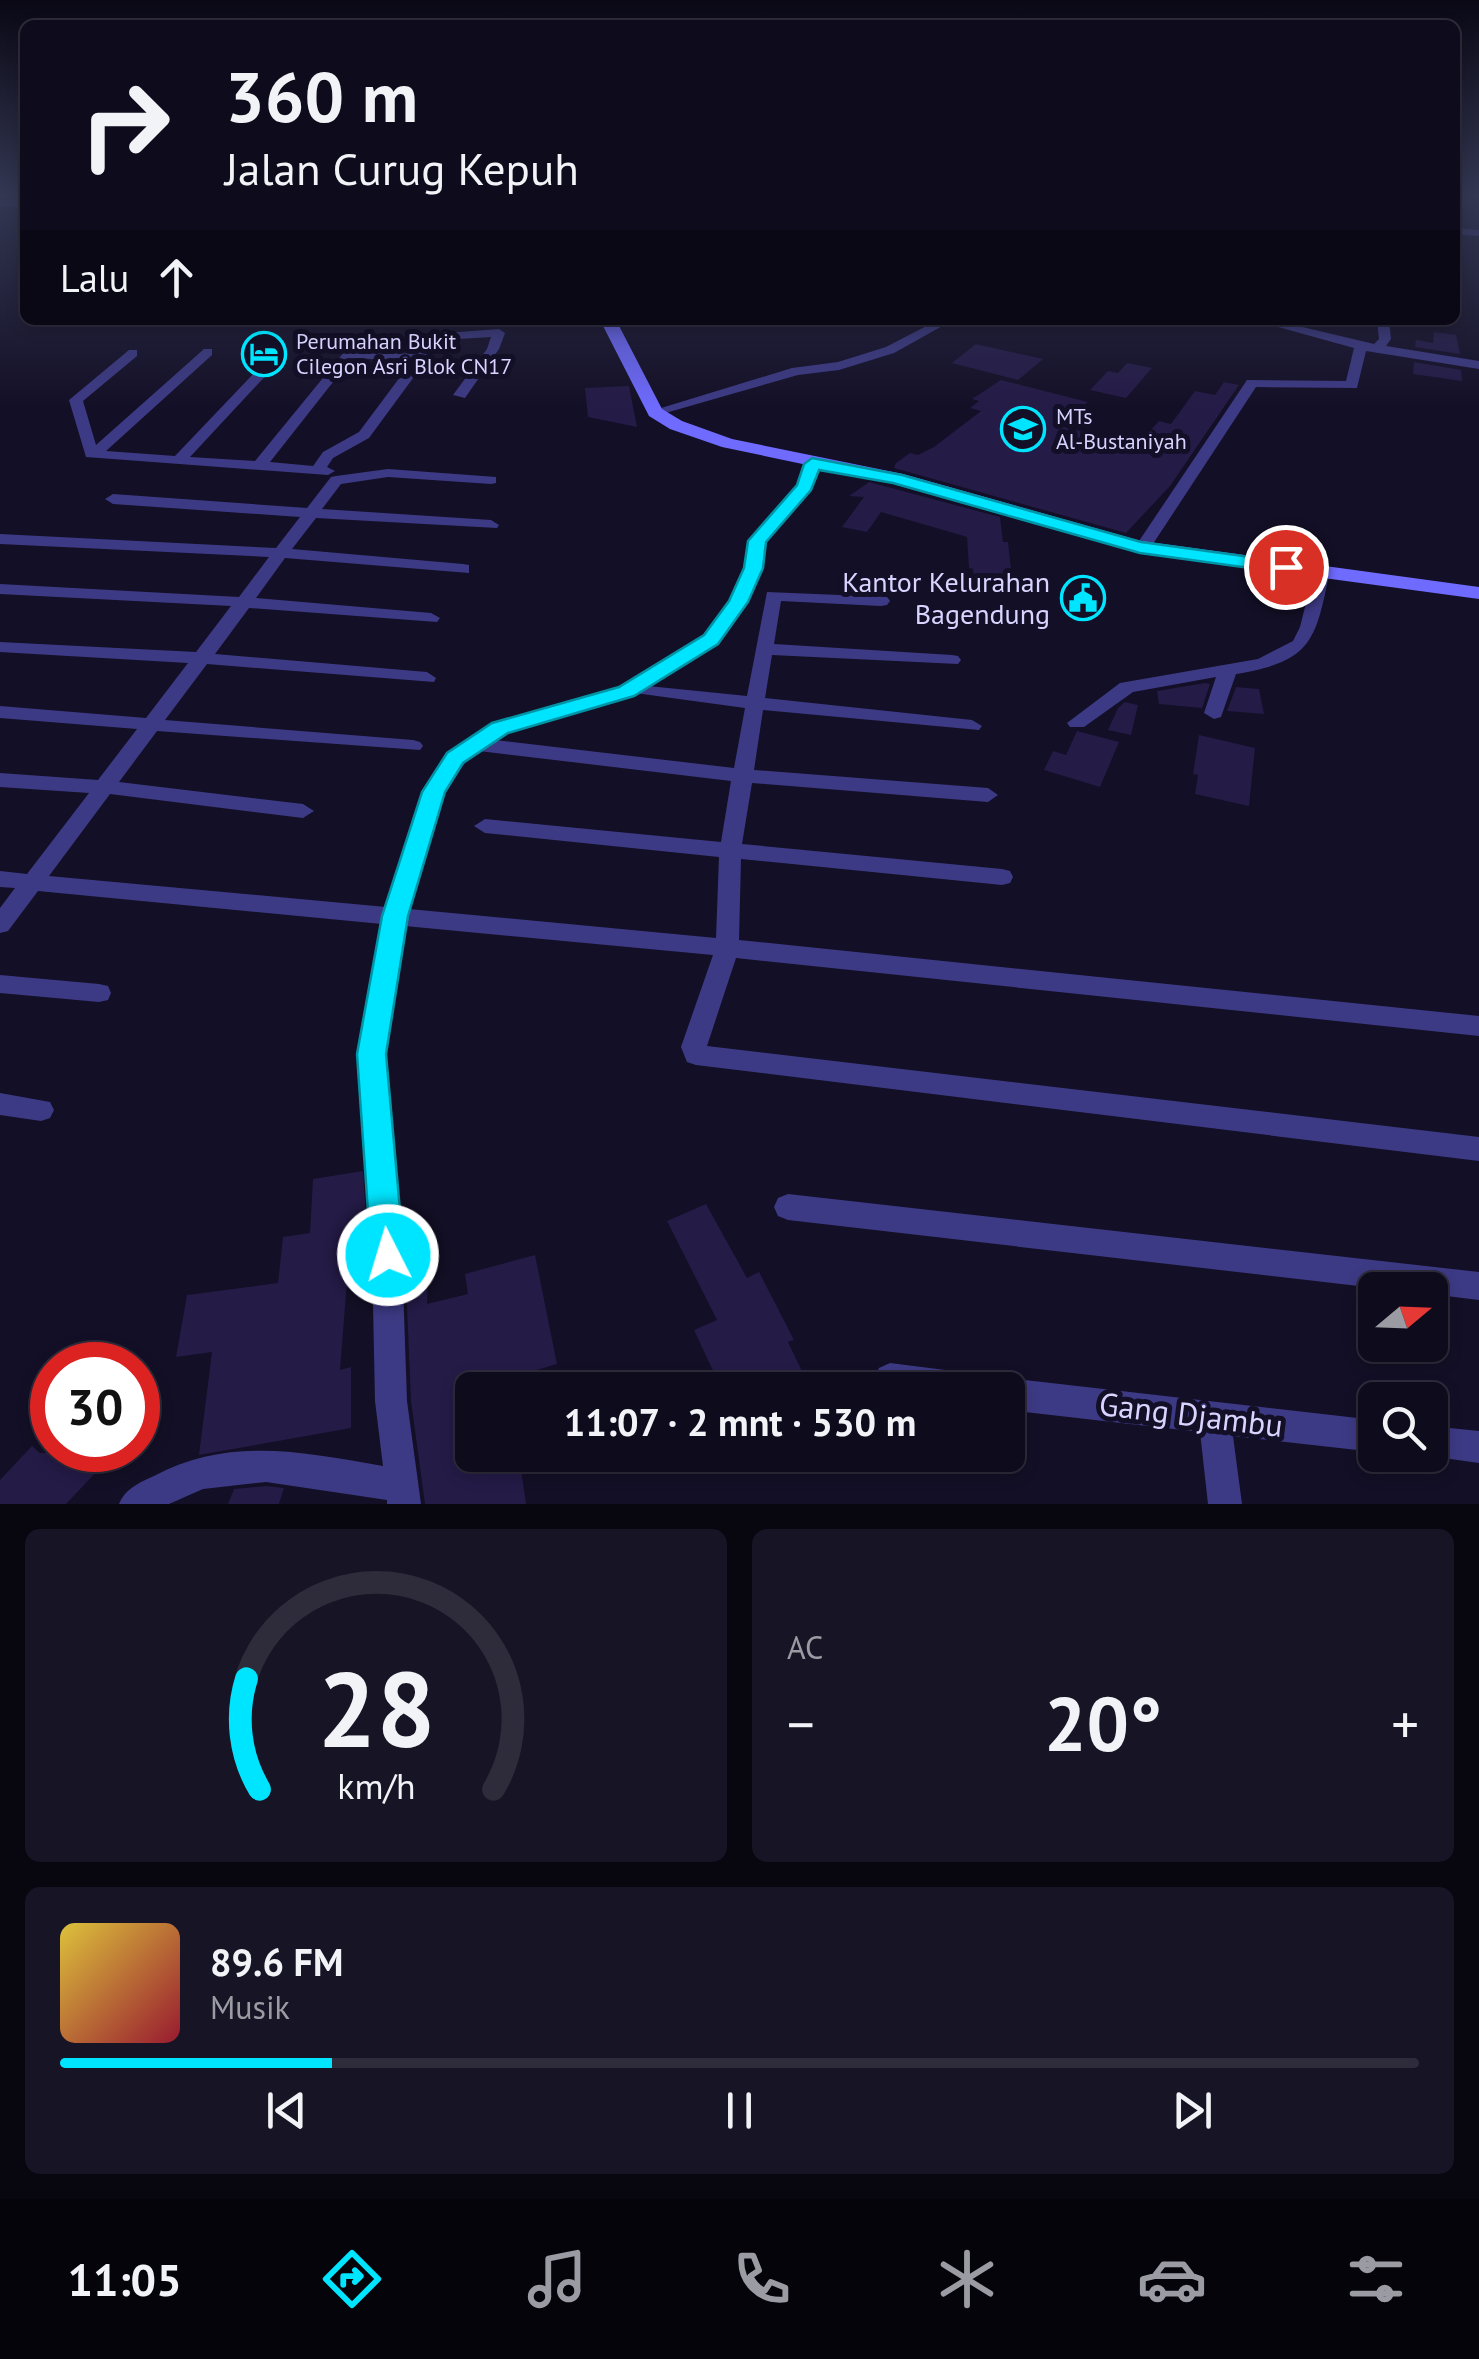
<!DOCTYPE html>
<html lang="id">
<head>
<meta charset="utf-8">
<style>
  body { margin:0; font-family:"PT Sans",sans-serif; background:#171425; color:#f1f3f6; height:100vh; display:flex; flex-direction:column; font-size:38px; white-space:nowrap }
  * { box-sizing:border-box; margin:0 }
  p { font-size:32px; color:#9b9ba3 }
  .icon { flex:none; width:55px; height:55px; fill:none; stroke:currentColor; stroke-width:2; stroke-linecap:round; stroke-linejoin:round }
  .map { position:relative; height:1504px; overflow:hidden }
  .details { display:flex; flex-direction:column; gap:25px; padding:25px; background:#08060f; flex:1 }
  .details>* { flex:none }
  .guide { position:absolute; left:20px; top:20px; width:1440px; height:305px; border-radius:15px; box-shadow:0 5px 15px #0003,0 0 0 2px #2e2b3b; background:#0e0b1c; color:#f1f3f6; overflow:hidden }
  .needle { width:65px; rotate:71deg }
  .controls { position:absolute; left:1358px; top:1272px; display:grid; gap:20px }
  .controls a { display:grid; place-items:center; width:90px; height:90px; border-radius:15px; background:#0e0b1c; box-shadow:0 5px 15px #0003,0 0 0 2px #2e2b3b; font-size:50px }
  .speed { position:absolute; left:30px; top:1342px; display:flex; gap:20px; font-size:50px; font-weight:700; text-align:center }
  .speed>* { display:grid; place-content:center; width:130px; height:130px; border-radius:50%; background:#0e0b1c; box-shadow:0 5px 15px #0003,0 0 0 2px #2e2b3b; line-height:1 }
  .speed .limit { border:15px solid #d22; background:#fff; color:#111 }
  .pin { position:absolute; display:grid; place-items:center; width:85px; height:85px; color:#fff; margin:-42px; border:5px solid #fff; border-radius:50%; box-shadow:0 2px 10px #0007 }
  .me { position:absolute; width:110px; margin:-55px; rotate:355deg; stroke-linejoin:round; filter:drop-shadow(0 0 8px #0008) }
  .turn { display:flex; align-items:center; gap:35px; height:210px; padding:0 40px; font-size:45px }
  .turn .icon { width:130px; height:130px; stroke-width:2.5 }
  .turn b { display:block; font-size:70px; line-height:85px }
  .then { display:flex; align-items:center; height:95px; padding:0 40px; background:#0003; gap:20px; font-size:38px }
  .big { font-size:75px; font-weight:700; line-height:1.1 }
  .details .card { flex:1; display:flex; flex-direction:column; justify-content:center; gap:15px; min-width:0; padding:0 35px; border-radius:15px; background:#171425 }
  .details .dial { align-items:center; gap:0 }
  .dial svg { height:260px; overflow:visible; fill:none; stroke:#2e2b3b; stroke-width:7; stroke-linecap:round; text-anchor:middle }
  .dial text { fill:#f1f3f6; stroke:none }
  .song { display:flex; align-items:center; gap:30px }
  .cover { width:120px; height:120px; border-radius:15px; background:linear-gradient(135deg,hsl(50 70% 55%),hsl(350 70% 35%)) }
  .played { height:10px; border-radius:5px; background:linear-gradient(90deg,#00e5ff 20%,#2e2b3b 20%) }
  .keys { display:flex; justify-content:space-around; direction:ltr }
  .heat { display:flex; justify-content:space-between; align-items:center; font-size:55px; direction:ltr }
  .details .tiles { flex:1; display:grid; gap:25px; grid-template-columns:1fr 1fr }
  .card:last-child { grid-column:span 2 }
  .trip { position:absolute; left:455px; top:1372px; width:570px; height:100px; border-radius:15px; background:#0e0b1c; box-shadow:0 5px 15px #0003,0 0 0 2px #2e2b3b; font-weight:700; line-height:100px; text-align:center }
  .tab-bar { display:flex; height:160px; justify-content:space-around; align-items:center; background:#06040b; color:#9b9ba3 }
  .tab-bar .icon { width:70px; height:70px }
  .tab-bar .selected { color:#00e5ff }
  .tab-bar b { font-size:45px; color:#f1f3f6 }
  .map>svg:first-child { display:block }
</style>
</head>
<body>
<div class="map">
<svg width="1479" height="1504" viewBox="0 0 1479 1504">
  <rect width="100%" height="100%" fill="#130f26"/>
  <path fill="#241b47" d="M1434,332L1456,335L1460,354L1415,347L1416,340L1433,343Z
    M976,344L984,346L1043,359L1018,380L952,363Z
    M1414,362L1461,370L1462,381L1413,374Z
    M1127,363L1152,368L1126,398L1090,390L1108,371L1118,373Z
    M1001,380L1088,402L1060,426L1137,445L1159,421L1171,424L1195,391L1215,395L1224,382L1239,385L1170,486L1126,533L894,468L896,463L910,453L918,455L934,447L981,411L970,408L979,401L972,399Z
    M629,386L637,427L588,417L585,388Z
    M869,482L1000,517L1003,542H1008L1013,587L991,585L990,578L974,577L973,569L969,568L967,537L881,512L867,532L842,527L864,497L849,496Z
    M1277,576L1308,580L1303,601L1287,598Z
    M1205,683L1210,684L1202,708L1159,704L1157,691Z
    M1236,687L1259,689L1264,714L1227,711Z
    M1125,702L1138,705L1131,735L1108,730L1118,708Z
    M1077,731L1119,742L1100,787L1044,770L1053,751L1066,755Z
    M1199,735L1255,748L1249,806L1195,794L1198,775L1193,774Z
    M363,1171L366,1216L352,1218L340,1370L351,1367V1428L199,1455L212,1352L176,1357L187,1295L278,1283L283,1237L310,1233L313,1179Z
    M706,1204L747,1278L759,1272L794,1340L788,1342L811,1390H734L726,1370L715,1375L694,1330L717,1320L667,1221Z
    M429,1233L427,1304L468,1294L465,1274L535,1255L557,1364L507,1379L509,1390H472V1455H519L526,1504H425L411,1401L404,1236Z
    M32,1446L40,1453L117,1450L66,1504H0V1480Z
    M266,1486L284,1488L279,1504H228L234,1489Z"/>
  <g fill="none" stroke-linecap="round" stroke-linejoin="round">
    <path fill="#3d3a85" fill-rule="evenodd" d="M0,200H25V206H0Z
      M1455,228L1479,230V236L1455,234Z
      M938,320H953L894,353L839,370L798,375L655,416L648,412L792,368L838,362L886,347Z
      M1253,320H1273L1374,344L1379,339L1377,320H1389L1391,339L1386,346L1479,361V369L1366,351L1357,388L1256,387L1149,550H1137L1135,547L1247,380L1346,381L1354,348Z
      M499,329L505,333L499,349L465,398L453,395L487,349L491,337L441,340L369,438L333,458L327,467L335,471L328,475L86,457L69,400L129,350H137V356L83,401L96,445L204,349H212V355L106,451L175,456L276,350H284V356L190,457L255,461L345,351L418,354L433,334ZM352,358L412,361L359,432L323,452L313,466L270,462Z
      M812,459L819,463C808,500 788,509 768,538C763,546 758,576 753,589C730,642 694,657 648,686L747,696L767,592L887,597L890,601L887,605L881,606L781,601L774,644L952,655L958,656L961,660L958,664L772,655L765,698L972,720L982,726L979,730L763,710L754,770L988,788L998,795L988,802L752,783L742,844L1002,869L1010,871L1013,877L1010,883L1002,885L741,859L739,940L1479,1016V1036L736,958L707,1046L1479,1137V1161L696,1065L687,1062L681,1047L713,955L405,926L385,1054L402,1255L407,1401L421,1504H387V1500L266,1482L203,1489L169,1504H119C126,1488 139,1483 154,1476C228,1436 304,1452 383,1466L375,1401L372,1255L359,1054L382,924L38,891L8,931L0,933V908L15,888L0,887V871L27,874L89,793L0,787V773L98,780L137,729L0,718V706L146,718L188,663L0,652V642L196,652L231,606L0,594V584L239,597L269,557L0,544V534L276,548L300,517L113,504L105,499L113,494L307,508L331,477L336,476L388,469L496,477V483L491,484L388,477L341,484L322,509L491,520L499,525L497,528L316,518L292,549L463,564L469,565V573L285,558L256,598L431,613L440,618L437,622L249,608L215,654L427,672L436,678L434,682L207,664L165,720L413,740L420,742L423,746L420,750L157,731L119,782L303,804L314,811L303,818L110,794L49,876L386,907L424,791L448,754L493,724L619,687L705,635L721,618L730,601L745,569L749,541L798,485L805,463ZM635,693L745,708L734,768L495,740L507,732ZM479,751L731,781L721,842L485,819L474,826L485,833L719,857L716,938L409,909C424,859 434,781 479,751Z
      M1322,566L1330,571C1315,641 1313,661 1236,674L1221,717L1214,719L1204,713L1216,677L1133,692L1084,727H1070L1067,723L1120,683L1258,659L1293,641L1300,627L1314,571Z
      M0,975L99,984L108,986L111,993L108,1000L99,1002L0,993Z
      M0,1093L50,1102L54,1110L50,1118L41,1121L0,1115Z
      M788,1194L1479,1272V1300L1430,1294V1290H1393L788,1220L778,1216L774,1207L778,1198Z
      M890,1363L977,1374L988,1379L993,1390H879L874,1379L879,1368Z
      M1008,1378L1375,1420V1452L1233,1436L1242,1504H1208L1200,1432L1008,1410V1390H994L997,1383Z
      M1430,1426L1479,1431V1463L1422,1455H1430Z"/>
    <path fill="#6f6bff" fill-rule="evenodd" d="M600,320H616L662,409L682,421L732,439L903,474L1141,541L1479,587V599L1139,553L893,483L722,447L670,429L649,416Z"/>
  </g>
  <linearGradient id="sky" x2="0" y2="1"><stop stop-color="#0a0815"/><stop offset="0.48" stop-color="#333752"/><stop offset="1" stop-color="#333752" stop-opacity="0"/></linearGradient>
  <rect width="1479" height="408" fill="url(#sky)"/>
  <path fill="#00e5ff" stroke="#0095a6" stroke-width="2.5" d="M812,458L902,475L1141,542L1286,562L1295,567L1286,573L1140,553L893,483L819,470L811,490L766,542L763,568L748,602L718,644L634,696L508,733L463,763L445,792L408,916L386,1054L404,1255L399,1266L388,1270L376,1266L371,1255L357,1054L382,916L422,792L447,753L492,723L619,687L704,635L729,601L744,568L748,541L797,485L804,464Z"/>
  <defs>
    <symbol id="hotel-ring" viewBox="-11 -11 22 22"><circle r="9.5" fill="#130f26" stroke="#00e5ff" stroke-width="1.5"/><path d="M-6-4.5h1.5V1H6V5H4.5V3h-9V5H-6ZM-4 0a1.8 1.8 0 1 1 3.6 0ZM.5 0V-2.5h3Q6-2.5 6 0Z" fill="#00e5ff"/></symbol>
    <symbol id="school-ring" viewBox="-11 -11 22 22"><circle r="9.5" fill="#130f26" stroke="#00e5ff" stroke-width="1.5"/><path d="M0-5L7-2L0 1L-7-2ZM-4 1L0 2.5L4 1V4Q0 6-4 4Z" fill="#00e5ff"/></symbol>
    <symbol id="civic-ring" viewBox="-11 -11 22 22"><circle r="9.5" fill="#130f26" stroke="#00e5ff" stroke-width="1.5"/><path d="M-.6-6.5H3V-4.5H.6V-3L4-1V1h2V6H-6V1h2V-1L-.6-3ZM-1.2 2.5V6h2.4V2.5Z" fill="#00e5ff"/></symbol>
  </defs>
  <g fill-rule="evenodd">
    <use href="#hotel-ring" x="239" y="329" width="50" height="50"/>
    <use href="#school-ring" x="998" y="404" width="50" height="50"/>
    <use href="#civic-ring" x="1058" y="573" width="50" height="50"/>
  </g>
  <g text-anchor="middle" stroke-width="10" stroke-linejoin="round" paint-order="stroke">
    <g font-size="22" fill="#d9d4ff" stroke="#130f26" text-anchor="start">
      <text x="296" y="349">Perumahan Bukit<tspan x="296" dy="25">Cilegon Asri Blok CN17</tspan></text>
      <text x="1056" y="424">MTs<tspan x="1056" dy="25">Al-Bustaniyah</tspan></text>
    </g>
    <g font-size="28" fill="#d9d4ff" stroke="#130f26" text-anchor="end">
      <text x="1050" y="592">Kantor Kelurahan<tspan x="1050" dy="32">Bagendung</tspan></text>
    </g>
    <g font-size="32" fill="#d9d4ff" stroke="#130f26">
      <text transform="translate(1191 1415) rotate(7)" y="11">Gang Djambu</text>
    </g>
  </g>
</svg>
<div class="controls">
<a><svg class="needle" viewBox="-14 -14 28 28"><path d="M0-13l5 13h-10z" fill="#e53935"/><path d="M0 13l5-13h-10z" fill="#9b9ba3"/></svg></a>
<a><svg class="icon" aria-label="search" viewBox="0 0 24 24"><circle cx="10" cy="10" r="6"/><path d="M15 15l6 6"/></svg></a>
</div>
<div class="speed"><div class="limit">30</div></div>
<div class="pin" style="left:1286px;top:567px;background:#d93025"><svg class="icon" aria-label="arrive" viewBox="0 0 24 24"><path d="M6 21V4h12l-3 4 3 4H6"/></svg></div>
<svg class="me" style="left:388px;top:1255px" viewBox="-20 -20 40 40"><circle r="17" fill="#00e5ff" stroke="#fff" stroke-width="3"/><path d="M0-11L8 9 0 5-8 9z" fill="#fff"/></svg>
<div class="trip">11:07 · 2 mnt · 530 m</div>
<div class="guide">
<div class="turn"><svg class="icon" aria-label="right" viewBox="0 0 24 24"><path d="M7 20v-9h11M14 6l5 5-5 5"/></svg><div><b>360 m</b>Jalan Curug Kepuh</div></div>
<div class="then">Lalu<svg class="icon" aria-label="ahead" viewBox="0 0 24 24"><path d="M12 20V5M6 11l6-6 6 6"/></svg></div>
</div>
</div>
<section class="details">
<div class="tiles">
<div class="card dial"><svg viewBox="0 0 100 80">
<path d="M14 69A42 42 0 1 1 86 69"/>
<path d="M14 69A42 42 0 0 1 10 35" stroke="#00e5ff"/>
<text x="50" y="56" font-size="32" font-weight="700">28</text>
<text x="50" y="72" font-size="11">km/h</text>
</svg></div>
<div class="card"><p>AC</p>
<div class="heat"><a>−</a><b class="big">20°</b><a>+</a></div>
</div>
<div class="card">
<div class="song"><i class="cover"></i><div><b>89.6 FM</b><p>Musik</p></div></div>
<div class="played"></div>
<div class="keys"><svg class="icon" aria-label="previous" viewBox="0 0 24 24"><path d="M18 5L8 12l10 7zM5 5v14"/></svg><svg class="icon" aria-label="pause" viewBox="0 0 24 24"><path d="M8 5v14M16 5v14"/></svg><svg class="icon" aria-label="next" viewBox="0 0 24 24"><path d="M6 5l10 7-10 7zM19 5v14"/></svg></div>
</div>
</div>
</section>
<nav class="tab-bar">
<b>11:05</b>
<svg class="icon selected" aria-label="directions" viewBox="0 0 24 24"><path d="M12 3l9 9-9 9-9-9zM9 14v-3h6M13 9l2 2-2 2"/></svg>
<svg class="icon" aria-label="music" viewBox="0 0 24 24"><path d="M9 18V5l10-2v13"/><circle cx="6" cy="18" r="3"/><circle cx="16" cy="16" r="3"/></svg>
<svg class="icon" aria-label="phone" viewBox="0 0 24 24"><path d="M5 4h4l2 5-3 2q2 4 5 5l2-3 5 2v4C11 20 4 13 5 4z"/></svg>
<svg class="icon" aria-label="climate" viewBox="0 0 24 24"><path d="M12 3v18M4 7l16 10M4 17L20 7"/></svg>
<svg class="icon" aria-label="car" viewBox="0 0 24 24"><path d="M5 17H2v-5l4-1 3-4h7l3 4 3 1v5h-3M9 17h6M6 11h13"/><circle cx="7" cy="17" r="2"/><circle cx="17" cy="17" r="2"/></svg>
<svg class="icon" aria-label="filters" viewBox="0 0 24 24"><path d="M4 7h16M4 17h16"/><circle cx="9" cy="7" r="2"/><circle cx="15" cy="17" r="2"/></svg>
</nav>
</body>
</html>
